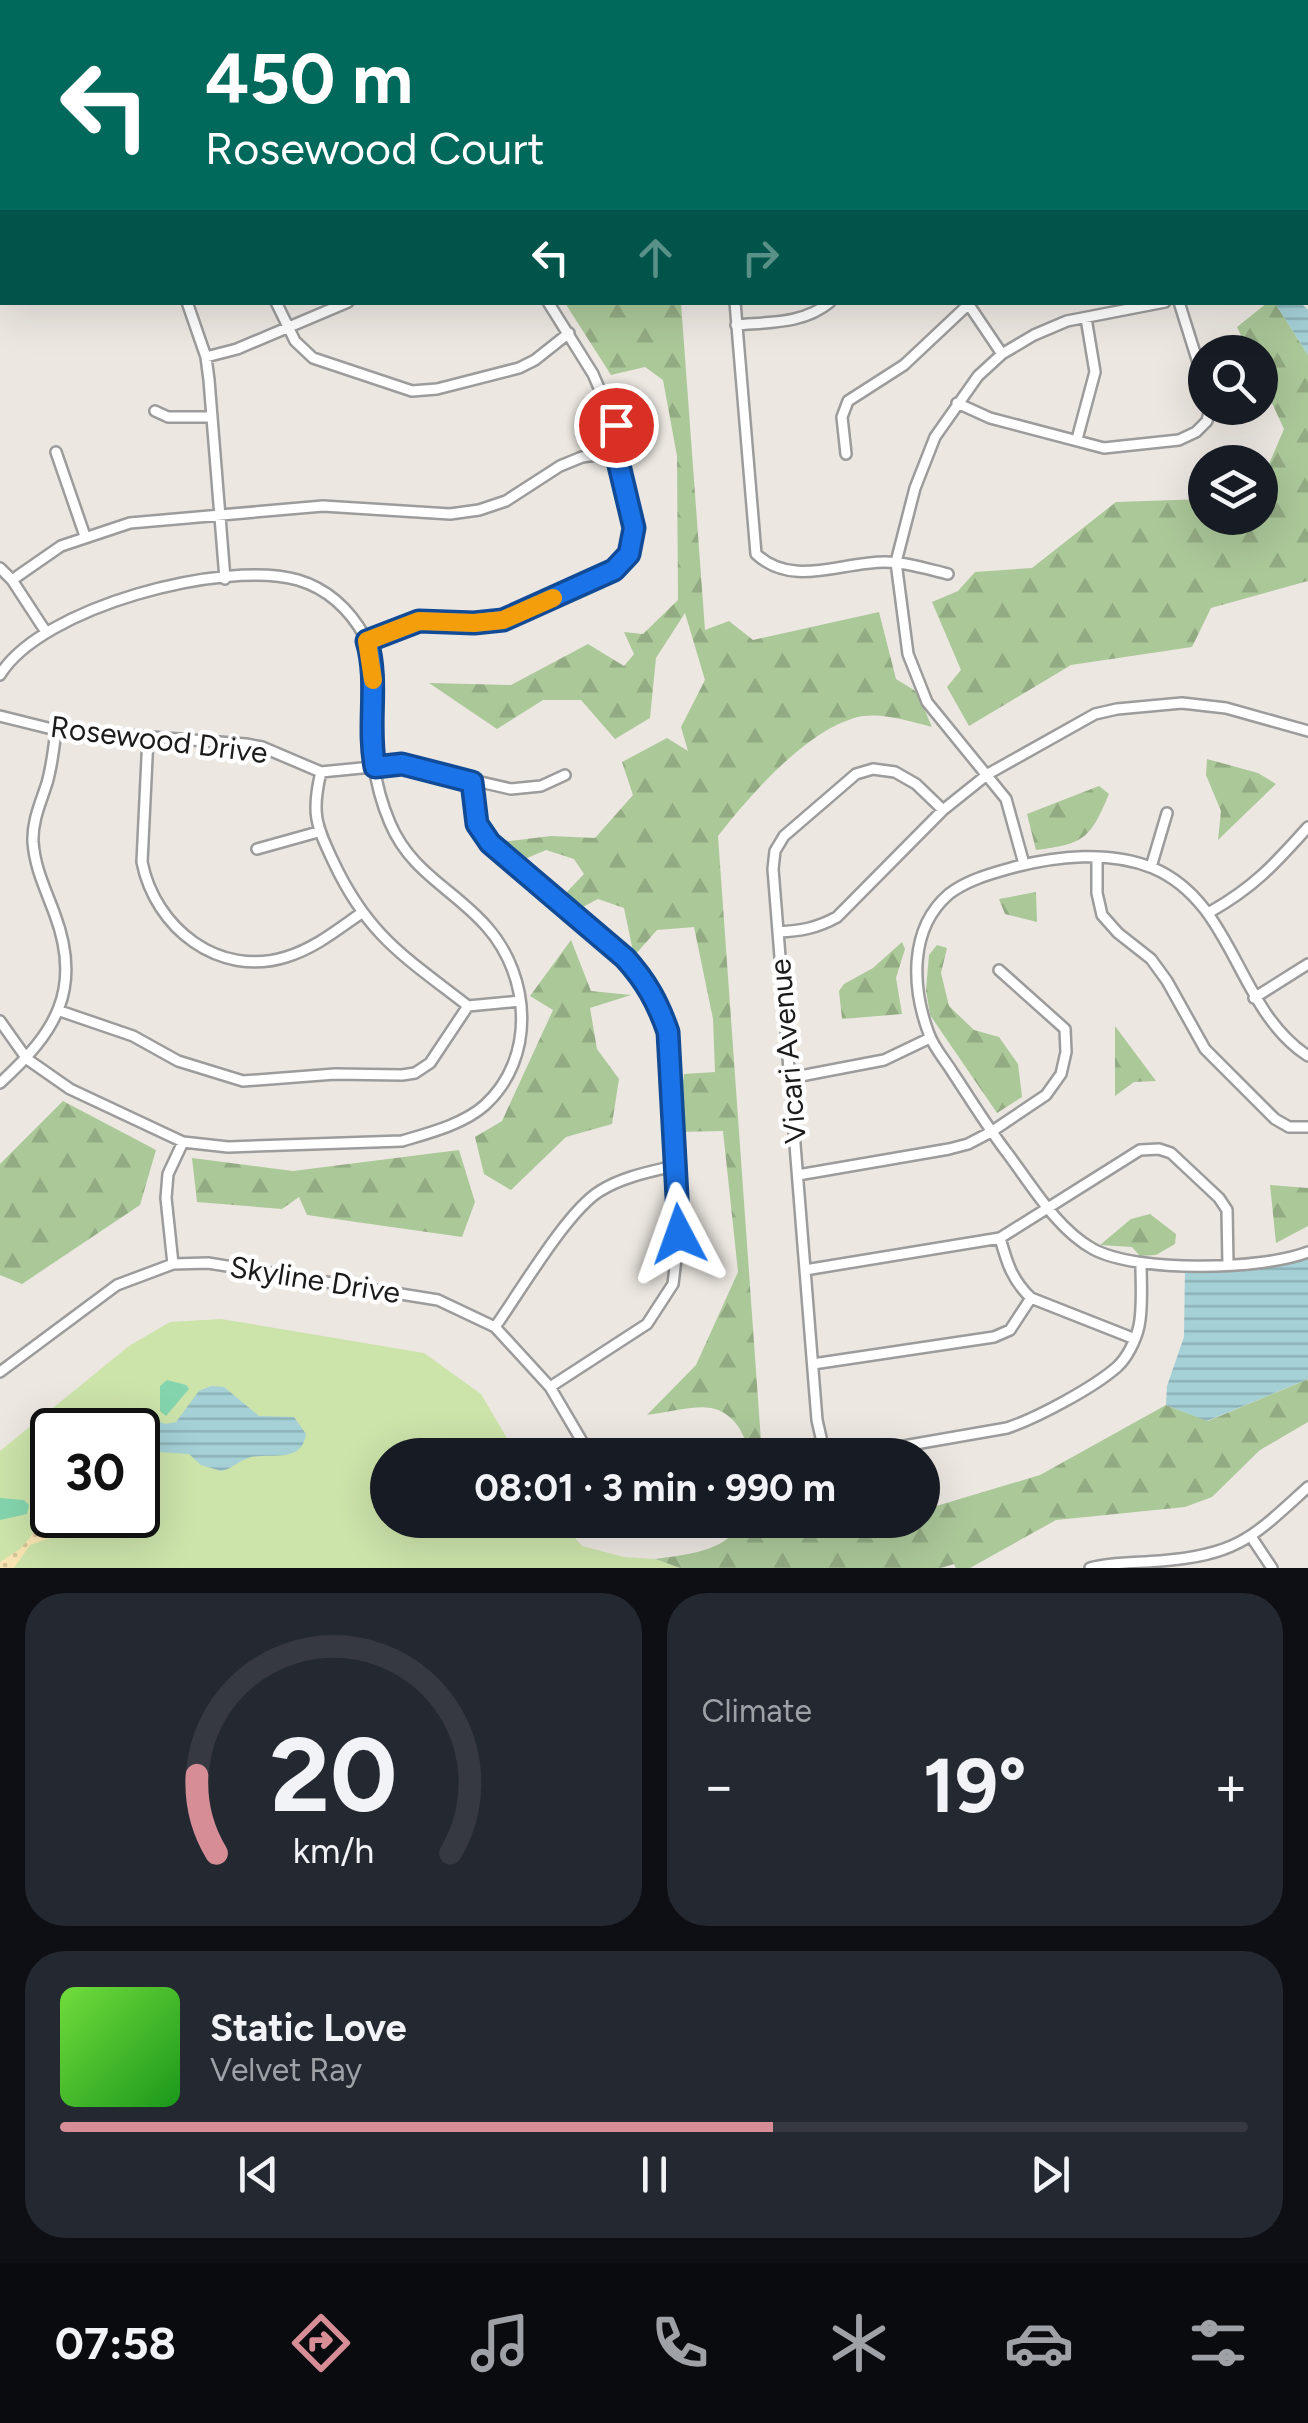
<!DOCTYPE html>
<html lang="en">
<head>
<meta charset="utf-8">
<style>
  body { margin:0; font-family:Figtree,sans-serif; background:#242831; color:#f1f3f6; height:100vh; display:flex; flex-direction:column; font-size:38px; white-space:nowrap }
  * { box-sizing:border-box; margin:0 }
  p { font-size:32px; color:#9ea1a6 }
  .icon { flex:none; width:55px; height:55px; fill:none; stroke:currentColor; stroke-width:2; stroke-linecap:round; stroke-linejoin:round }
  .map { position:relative; height:1568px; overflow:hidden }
  .panel { display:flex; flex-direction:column; gap:25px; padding:25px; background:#0d0f14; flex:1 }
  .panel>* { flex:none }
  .banner { position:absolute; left:0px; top:0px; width:1310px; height:305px; box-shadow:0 10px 40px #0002; background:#00695c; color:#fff; overflow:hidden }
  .buttons { position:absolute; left:1188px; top:335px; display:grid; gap:20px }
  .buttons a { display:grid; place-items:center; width:90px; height:90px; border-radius:50%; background:#171b24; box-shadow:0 10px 40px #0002; font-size:50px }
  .speed { position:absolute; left:30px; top:1408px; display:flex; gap:20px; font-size:50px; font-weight:700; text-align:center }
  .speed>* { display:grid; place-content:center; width:130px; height:130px; border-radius:50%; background:#171b24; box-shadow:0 10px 40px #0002; line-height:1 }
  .speed .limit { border:5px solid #111; border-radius:15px; background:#fff; color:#111 }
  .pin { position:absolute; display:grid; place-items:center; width:85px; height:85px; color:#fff; margin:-42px; border:5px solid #fff; border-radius:50%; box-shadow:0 2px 10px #0007 }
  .me { position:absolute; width:110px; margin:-55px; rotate:356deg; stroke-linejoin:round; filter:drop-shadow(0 0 8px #0008) }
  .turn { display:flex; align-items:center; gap:35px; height:210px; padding:0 40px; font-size:45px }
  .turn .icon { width:130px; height:130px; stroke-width:2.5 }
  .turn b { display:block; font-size:70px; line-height:85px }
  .lanes { display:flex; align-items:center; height:95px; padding:0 40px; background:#0003; justify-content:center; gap:50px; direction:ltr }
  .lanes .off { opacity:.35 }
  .big { font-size:75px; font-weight:700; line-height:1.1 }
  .panel .card { flex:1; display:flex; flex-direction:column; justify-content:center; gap:15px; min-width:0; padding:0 35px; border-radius:40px; background:#242831 }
  .panel .dial { align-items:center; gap:0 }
  .dial svg { height:260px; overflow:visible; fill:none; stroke:#363941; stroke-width:7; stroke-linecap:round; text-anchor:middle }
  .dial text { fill:#f1f3f6; stroke:none }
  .song { display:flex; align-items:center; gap:30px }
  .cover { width:120px; height:120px; border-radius:15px; background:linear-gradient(135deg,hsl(100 70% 55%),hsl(120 70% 35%)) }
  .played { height:10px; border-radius:5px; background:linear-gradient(90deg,#d68d96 60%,#363941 60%) }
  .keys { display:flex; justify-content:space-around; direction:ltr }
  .heat { display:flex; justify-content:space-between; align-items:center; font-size:55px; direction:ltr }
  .panel .tiles { flex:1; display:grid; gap:25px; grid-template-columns:1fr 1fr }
  .card:last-child { grid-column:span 2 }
  .trip { position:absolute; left:370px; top:1438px; width:570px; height:100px; border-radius:50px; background:#171b24; box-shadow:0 10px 40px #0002; font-weight:700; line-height:100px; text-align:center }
  .menu { display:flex; height:160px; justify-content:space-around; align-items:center; background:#090b0e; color:#9ea1a6 }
  .menu .icon { width:70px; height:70px }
  .menu .on { color:#d68d96 }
  .menu b { font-size:45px; color:#f1f3f6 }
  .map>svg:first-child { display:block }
</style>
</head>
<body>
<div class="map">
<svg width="1308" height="1568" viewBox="0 0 1308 1568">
  <defs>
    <pattern id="forest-firs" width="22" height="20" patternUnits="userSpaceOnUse" patternTransform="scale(2.5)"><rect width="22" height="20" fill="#abc899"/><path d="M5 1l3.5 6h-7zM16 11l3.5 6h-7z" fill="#93ab83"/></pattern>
    <pattern id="sand-dots" width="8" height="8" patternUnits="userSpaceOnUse" patternTransform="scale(2.5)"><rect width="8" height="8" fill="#f8e3b2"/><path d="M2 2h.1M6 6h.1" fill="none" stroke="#d4c298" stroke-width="1.8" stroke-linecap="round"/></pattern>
    <pattern id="water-rules" width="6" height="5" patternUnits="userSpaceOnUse" patternTransform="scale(2.5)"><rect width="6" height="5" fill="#a4d0d6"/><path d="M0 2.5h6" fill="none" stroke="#8db2b7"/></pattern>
  </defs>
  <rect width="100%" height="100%" fill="#ece7e1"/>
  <path fill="#cce3aa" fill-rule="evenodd" d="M221,1319L424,1353L481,1394L517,1455H388V1520H559L582,1546L624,1557L655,1559L680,1568H0V1451L129,1346L170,1322ZM52,1430H138V1515H52Z"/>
  <path fill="url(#forest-firs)" d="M565,303H681L705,630L729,621L753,640L879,612L896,679L917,692L932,727C907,721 879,711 854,718C804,733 749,796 718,836L762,1455H748C747,1435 733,1412 711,1408C693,1405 666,1413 647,1415L696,1365L738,1272L723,1131L677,1132L684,1074L715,1072L713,1019L694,927L657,930L634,956L624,908L598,899L581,908L566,893L584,874L574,859L546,850L518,862L501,842L551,836L595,838L633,795L622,762L667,738L688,751L681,727L705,680L685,613L656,658L650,718L615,739L581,700H543L497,729L429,683L511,685L588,644L624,666L634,654L624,632L643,634L678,600L677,456L663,380L645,367L611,375Z
    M1267,303H1275L1308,355V581L1211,608L1192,647L1071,665L969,726L947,687L961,670L932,602L958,591L975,572L1032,568L1116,502L1205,499V518H1260V485L1284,429L1260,377V352H1249L1237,327Z
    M1207,759L1258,773L1276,784L1218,840L1221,811L1206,775Z
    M1099,786L1109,794C1090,839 1084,844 1036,850L1027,814Z
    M1036,892L1037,922L1005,914L999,899Z
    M571,940L591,991L631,995L590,1008L597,1049L619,1079L612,1124L566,1137L511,1190L484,1174L475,1137L502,1121L553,1010L530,996Z
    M902,942L905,949L896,978L902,1014L842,1019L839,991L844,984L873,968Z
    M937,945L947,948L941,973L949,1006L974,1030L999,1037L1018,1064L1022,1097L997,1113L930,1015L926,990L929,955Z
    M1115,1026L1156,1081L1134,1082L1115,1096Z
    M63,1101L156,1150L140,1205L22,1284L0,1275V1164Z
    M459,1150L475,1202L462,1237L307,1215L299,1197L282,1209L197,1202L192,1158L293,1171Z
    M1270,1185L1308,1188V1226L1276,1243Z
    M1150,1214L1176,1234L1175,1244L1156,1255L1140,1256L1132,1247L1100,1245L1131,1219Z
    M1308,1379V1422L1260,1450L1212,1497L1185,1507L1056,1520L970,1568H956L954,1564L941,1568H680L655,1559C689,1554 726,1552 744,1520H783L811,1536L839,1534L887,1520H922L923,1510L1040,1475L1166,1405L1208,1421Z"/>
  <path fill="url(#sand-dots)" d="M45,1469L52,1473V1515H85L71,1531L30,1545L14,1568H0V1562L20,1549L33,1534V1526C55,1509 52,1490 31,1475Z"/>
  <path fill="#84d5ae" d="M167,1380L186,1385L189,1389L166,1416L160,1411V1386Z
    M0,1498L24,1500L29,1505L27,1514L0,1520Z"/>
  <path fill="url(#water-rules)" d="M1275,303H1301L1308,310V355Z
    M1308,1253V1379L1207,1421L1166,1405L1167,1386L1184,1337L1185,1266L1277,1265Z
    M211,1386L224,1387L259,1416L294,1417L306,1434C302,1463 273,1453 251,1457C239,1460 232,1469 221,1471L201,1465L189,1454L158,1452L138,1441V1430H126L129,1420L138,1415L166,1424L176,1422L199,1391Z"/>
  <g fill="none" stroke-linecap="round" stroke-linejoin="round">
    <defs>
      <path id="minor" d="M581,0V2
        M922,0L928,2
        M1086,0L1090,2
        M364,2L368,0
        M728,2L729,0
        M886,2L887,0
        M1047,2L1049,0
        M1126,2L1130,0
        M0,85L2,86
        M0,103L2,104
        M1308,153V152
        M187,302L206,357L209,380L225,579
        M276,302L295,341L313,358L412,391L437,389L519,368L535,360L569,333
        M735,302L756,554C793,588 840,562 885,562C906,562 927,569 948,574
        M967,302L1002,354
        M1179,302L1205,385
        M736,325C769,322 804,324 830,302
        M206,357L237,349L348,302
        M957,403L990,418L1104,448L1179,440L1196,432L1207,421L1210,408
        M155,411L168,417H211
        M1077,439L1095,372L1086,318
        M56,452L85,536
        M846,454L842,417L848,401L904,365L971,302
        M0,568L12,580L46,632
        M12,580L61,546L130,523L323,506L450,514L479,510L506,501L560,466L582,457L618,452
        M367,641L419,621L473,623L503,620L614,571L629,555L634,528L618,461L615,425L593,374L548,302
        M0,675C41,607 225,559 298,580C328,589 350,610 365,637C380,667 370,703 371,734C372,764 378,795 390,823C411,873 454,889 487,927C531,977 536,1058 485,1105C464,1124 429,1133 402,1141L228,1147L183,1142L70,1089L27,1059L0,1021
        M0,716L56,730L246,744L262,747L321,772L402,764L511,789L541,786L565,775
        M148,737L142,862C155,928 219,978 286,957C315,948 337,930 360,914
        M321,772C311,813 316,825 333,861C368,936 405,957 468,1006L520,1001
        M472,782L477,824L490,843L625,958C645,981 658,1003 668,1032L679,1234L673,1284L647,1324L550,1387
        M257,849L318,832
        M1097,857V893L1102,915L1118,933L1151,959L1167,981L1205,1049L1275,1119L1289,1127H1308
        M1024,864L1006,799L927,702L908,654L896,562L915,488L935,437L978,376L1002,354L1034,335L1067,321L1165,302
        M1151,867L1167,813
        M1210,912C1254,887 1274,865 1308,827
        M778,932C801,931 817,928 837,917L943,810L988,774L1095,714L1117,709L1182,703L1226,708L1308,731
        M1254,998L1308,964
        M60,1011L133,1036L178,1061L243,1081L335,1074L402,1075L415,1073L430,1063L468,1006
        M1308,1056C1236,1009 1235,903 1153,868C1110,850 1055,856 1011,868C990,874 967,880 949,894C908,929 912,989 929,1034C934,1048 945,1060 953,1073C971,1100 988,1128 1008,1154C1032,1186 1057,1229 1093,1249C1137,1273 1262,1270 1308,1252
        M790,1078L884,1060L930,1038
        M0,1083C55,1033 83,990 55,915C46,890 35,869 33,842C32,821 41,802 47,783C52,766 54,747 56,730
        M798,1175L949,1149L968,1144L991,1132L1046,1095L1061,1074L1066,1052L1065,1029L999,970
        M1000,1238C1007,1263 1012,1280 1031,1298L1135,1339
        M173,1264L166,1198L168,1174L183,1142
        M805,1270L1000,1238L1140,1150L1159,1149L1171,1153L1219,1198L1227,1210L1228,1265
        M495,1327C520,1292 567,1211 600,1191C622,1177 649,1172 674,1166
        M813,1364L994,1337L1010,1330L1031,1298
        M0,1372L117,1285L173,1264L208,1263L438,1300L495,1327L550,1387L590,1455
        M840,1455L822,1442L817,1420L773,869L775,851L784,836L856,774L873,769L895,772L916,784L943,810
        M852,1455L1007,1428C1037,1418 1093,1388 1117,1367C1127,1358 1136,1340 1139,1326C1143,1307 1141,1284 1141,1264
        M1252,1538L1272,1568
        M1090,1568C1111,1562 1137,1563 1160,1561C1238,1555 1253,1537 1308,1487"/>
    </defs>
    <use href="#minor" stroke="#9c9c9c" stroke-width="14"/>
    <use href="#minor" stroke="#fff" stroke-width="9"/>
  </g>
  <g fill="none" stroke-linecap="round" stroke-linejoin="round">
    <defs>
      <path id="route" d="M616,425L618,461L634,528L629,554L614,570L503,620L474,623L419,621L367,641C379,682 367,725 375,767L402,764L472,782L477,824L490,843L625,958C646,981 658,1003 668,1032L679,1234"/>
    </defs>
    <use href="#route" stroke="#114b97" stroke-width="25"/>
    <use href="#route" stroke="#1a73e8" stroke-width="18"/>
    <path stroke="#f59e0b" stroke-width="18" d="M373,680L367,641L419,621L474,623L503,620L553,598"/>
  </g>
  <g text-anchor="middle" stroke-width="9" stroke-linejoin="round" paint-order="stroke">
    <g font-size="30" fill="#1b1b1b" stroke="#fff">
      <text transform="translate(159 740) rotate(7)" y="10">Rosewood Drive</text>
      <text transform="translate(788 1051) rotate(-95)" y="10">Vicari Avenue</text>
      <text transform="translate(315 1280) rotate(9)" y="10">Skyline Drive</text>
    </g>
  </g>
</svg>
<div class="buttons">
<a><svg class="icon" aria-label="search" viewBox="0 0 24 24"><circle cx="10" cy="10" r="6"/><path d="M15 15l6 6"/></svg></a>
<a><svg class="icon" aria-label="layers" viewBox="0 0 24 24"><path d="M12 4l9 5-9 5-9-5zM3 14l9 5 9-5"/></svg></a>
</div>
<div class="speed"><div class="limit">30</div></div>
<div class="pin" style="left:616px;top:425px;background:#d93025"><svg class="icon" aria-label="arrive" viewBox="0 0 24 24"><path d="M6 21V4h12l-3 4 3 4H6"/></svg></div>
<svg class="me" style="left:679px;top:1234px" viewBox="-20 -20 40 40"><path d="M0-17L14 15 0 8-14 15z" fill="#1a73e8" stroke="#fff" stroke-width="4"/></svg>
<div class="trip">08:01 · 3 min · 990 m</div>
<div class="banner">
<div class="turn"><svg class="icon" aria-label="left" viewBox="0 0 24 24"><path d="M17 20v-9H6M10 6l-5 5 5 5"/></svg><div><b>450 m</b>Rosewood Court</div></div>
<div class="lanes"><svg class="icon" aria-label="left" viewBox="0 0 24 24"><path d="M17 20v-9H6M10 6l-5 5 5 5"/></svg><svg class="icon off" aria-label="ahead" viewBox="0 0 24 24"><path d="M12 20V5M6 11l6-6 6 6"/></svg><svg class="icon off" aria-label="right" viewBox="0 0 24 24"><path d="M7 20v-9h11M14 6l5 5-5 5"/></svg></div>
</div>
</div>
<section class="panel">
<div class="tiles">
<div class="card dial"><svg viewBox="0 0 100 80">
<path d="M14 69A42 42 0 1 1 86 69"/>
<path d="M14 69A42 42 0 0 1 8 45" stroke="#d68d96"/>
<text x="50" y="56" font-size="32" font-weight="700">20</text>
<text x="50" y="72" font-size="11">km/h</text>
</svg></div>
<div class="card"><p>Climate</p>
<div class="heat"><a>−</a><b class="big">19°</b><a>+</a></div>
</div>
<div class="card">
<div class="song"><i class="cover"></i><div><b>Static Love</b><p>Velvet Ray</p></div></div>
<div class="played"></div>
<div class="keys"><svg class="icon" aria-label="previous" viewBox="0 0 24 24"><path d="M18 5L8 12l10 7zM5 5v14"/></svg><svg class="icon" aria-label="pause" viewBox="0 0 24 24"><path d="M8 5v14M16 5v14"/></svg><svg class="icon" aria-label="next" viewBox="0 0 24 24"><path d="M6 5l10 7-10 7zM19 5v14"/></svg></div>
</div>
</div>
</section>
<nav class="menu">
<b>07:58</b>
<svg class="icon on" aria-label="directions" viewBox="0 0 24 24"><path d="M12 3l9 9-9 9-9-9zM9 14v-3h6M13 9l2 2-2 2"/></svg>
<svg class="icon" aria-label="music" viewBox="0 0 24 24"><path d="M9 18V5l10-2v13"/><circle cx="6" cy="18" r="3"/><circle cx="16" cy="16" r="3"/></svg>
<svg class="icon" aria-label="phone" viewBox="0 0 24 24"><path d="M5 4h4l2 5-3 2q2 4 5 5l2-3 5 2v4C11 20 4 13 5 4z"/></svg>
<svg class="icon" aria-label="climate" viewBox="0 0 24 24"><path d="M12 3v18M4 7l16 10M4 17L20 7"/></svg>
<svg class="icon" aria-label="car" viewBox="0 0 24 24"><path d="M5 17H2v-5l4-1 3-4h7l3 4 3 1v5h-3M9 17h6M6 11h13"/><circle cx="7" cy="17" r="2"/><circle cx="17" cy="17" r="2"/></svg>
<svg class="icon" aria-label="filters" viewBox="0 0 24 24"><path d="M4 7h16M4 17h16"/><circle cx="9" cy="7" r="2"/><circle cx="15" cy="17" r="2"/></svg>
</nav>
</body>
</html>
